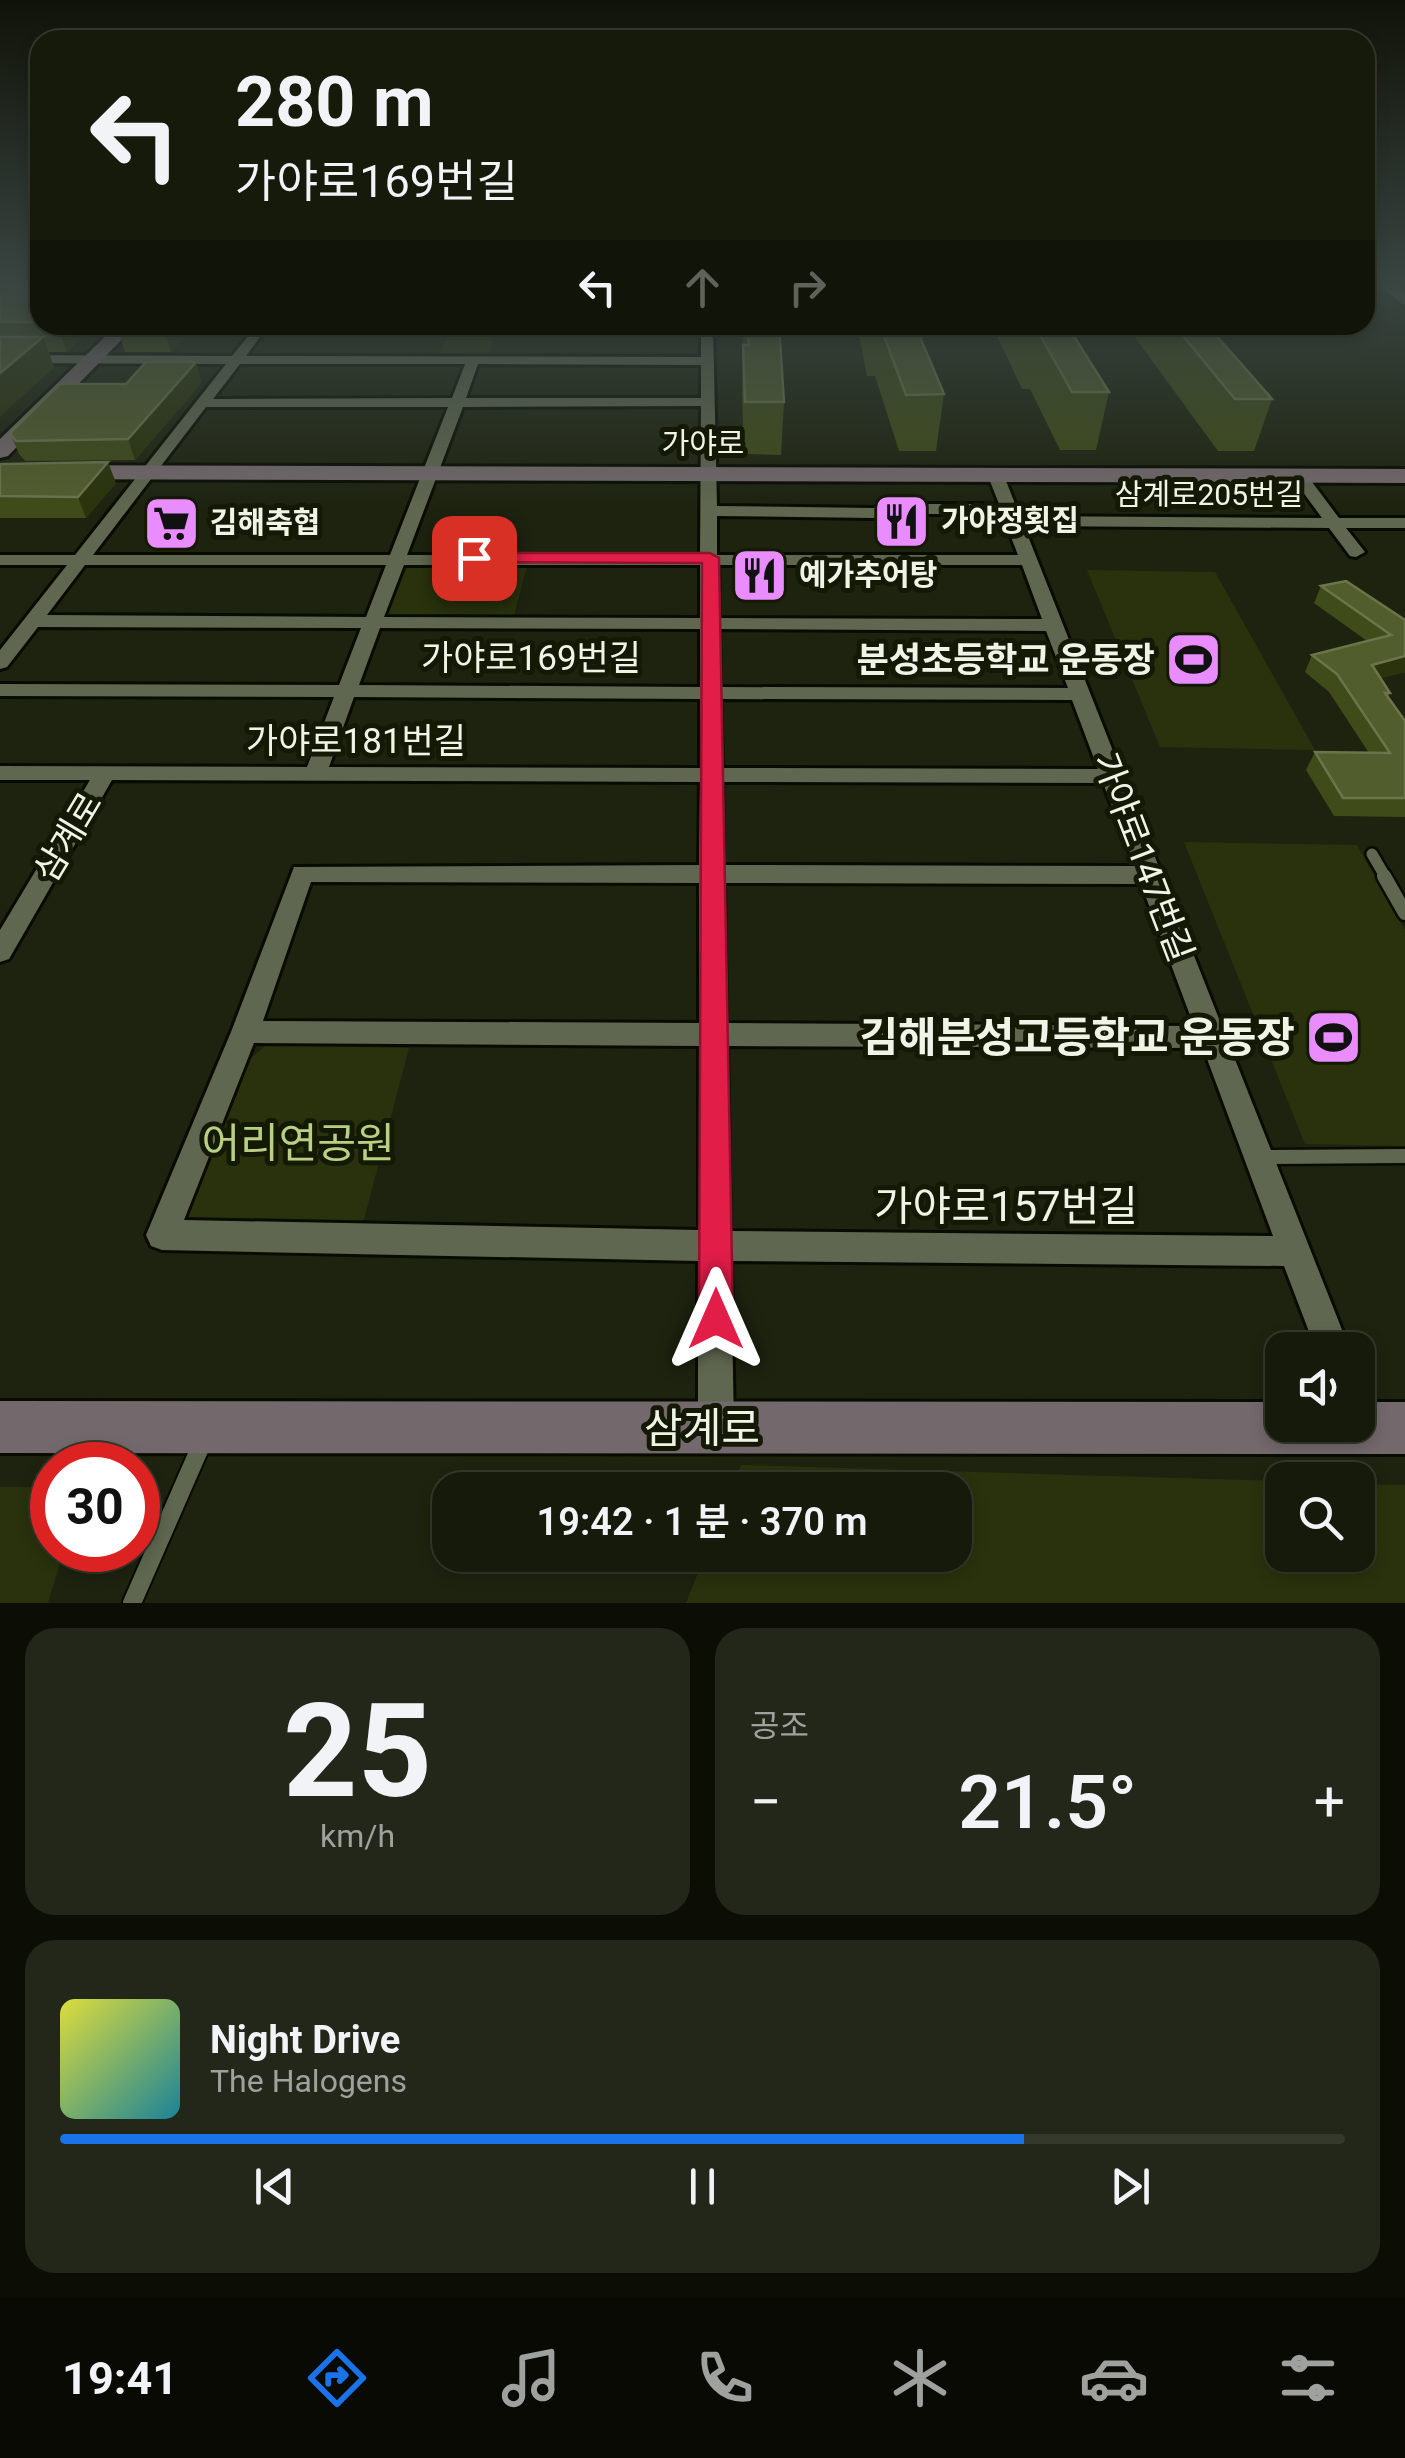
<!DOCTYPE html>
<html lang="ko">
<head>
<meta charset="utf-8">
<style>
  body { margin:0; font-family:Roboto,"Noto Sans KR",sans-serif; background:#232719; color:#f1f3f6; height:100vh; display:flex; flex-direction:column; font-size:38px; white-space:nowrap }
  * { box-sizing:border-box; margin:0 }
  p { font-size:32px; color:#9ea19d }
  .icon { flex:none; width:55px; height:55px; fill:none; stroke:currentColor; stroke-width:2; stroke-linecap:round; stroke-linejoin:round }
  .map { position:relative; height:1603px; overflow:hidden }
  .side { display:flex; flex-direction:column; gap:25px; padding:25px; background:#0c0e06; flex:1 }
  .side>* { flex:none }
  .banner { position:absolute; left:30px; top:30px; width:1345px; height:305px; border-radius:30px; box-shadow:0 5px 15px #0003,0 0 0 2px #35382c; background:#161a0b; color:#f1f3f6; overflow:hidden }
  .controls { position:absolute; left:1265px; top:1332px; display:grid; gap:20px }
  .controls a { display:grid; place-items:center; width:110px; height:110px; border-radius:20px; background:#161a0b; box-shadow:0 5px 15px #0003,0 0 0 2px #35382c; font-size:50px }
  .speed { position:absolute; left:30px; top:1442px; display:flex; gap:20px; font-size:50px; font-weight:700; text-align:center }
  .speed>* { display:grid; place-content:center; width:130px; height:130px; border-radius:50%; background:#161a0b; box-shadow:0 5px 15px #0003,0 0 0 2px #35382c; line-height:1 }
  .speed .limit { border:15px solid #d22; background:#fff; color:#111 }
  .pin { position:absolute; display:grid; place-items:center; width:85px; height:85px; color:#fff; margin:-42px; border-radius:20px; box-shadow:0 5px 15px #0006 }
  .me { position:absolute; width:110px; margin:-55px; rotate:0deg; stroke-linejoin:round; filter:drop-shadow(0 0 8px #0008) }
  .turn { display:flex; align-items:center; gap:35px; height:210px; padding:0 40px; font-size:45px }
  .turn .icon { width:130px; height:130px; stroke-width:2.5 }
  .turn b { display:block; font-size:70px; line-height:85px }
  .lanes { display:flex; align-items:center; height:95px; padding:0 40px; background:#0003; justify-content:center; gap:50px; direction:ltr }
  .lanes .off { opacity:.35 }
  .big { font-size:75px; font-weight:600; line-height:1.1 }
  .side .tile { flex:1; display:flex; flex-direction:column; justify-content:center; gap:15px; min-width:0; padding:0 35px; border-radius:30px; background:#232719 }
  .side .dial { align-items:center; gap:0 }
  .dial b { font-size:130px; line-height:1 }
  .song { display:flex; align-items:center; gap:30px }
  .cover { width:120px; height:120px; border-radius:15px; background:linear-gradient(135deg,hsl(60 70% 55%),hsl(190 70% 35%)) }
  .played { height:10px; border-radius:5px; background:linear-gradient(90deg,#1a73e8 75%,#35382c 75%) }
  .keys { display:flex; justify-content:space-around; direction:ltr }
  .heat { display:flex; justify-content:space-between; align-items:center; font-size:55px; direction:ltr }
  .side .tiles { flex:1; display:grid; gap:25px; grid-template-columns:1fr 1fr }
  .tile:last-child { grid-column:span 2 }
  .trip { position:absolute; left:432px; top:1472px; width:540px; height:100px; border-radius:30px; background:#161a0b; box-shadow:0 5px 15px #0003,0 0 0 2px #35382c; font-weight:600; line-height:100px; text-align:center }
  .dock { display:flex; height:160px; justify-content:space-around; align-items:center; background:#090a04; color:#9ea19d }
  .dock .icon { width:70px; height:70px }
  .dock .active { color:#1a73e8 }
  .dock b { font-size:45px; color:#f1f3f6 }
  .map>svg:first-child { display:block }
</style>
</head>
<body>
<div class="map">
<svg width="1405" height="1603" viewBox="0 0 1405 1603">
  <rect width="100%" height="100%" fill="#1d230f"/>
  <path fill="#29320c" d="M452,325H497L487,358L438,357Z
    M398,564L527,567L513,619L379,618Z
    M1087,570L1215,572L1315,750L1160,747Z
    M1184,842L1357,845L1405,930V1146L1305,1144Z
    M266,1045L409,1048L362,1227L179,1220L237,1071Z
    M741,1465L1282,1481V1555H1358V1484L1405,1485V1603H686L705,1555H955V1490H731Z
    M0,1487H52V1550H64L48,1603H0Z"/>
  <g fill="none" stroke-linecap="round" stroke-linejoin="round">
    <defs>
      <path id="lane-far2" d="M1372,854L1386,878"/>
      <path id="lane-far1" d="M1384,876L1405,913
        M1263,1157L1405,1156"/>
      <path id="lane" d="M132,1603L203,1441"/>
      <path id="street" d="M257,325H445L451,329L445,333H263L246,356L701,357V334H504L498,330L504,326L713,325L717,506L873,508L893,504H999L988,476L996,471L1004,476L1020,516L1322,518L1292,477L1300,472L1306,474L1339,518H1405V528H1346L1365,552L1356,557L1350,556L1329,528L1024,526L1350,1350H1316L1284,1266L731,1261L734,1428L729,1441L716,1446L703,1441L698,1428V1261L162,1250L151,1246L146,1235L231,1032L294,867L699,865L700,782L112,780L9,959L0,962V930L90,780H0V766L307,767L334,697L0,696V684L339,685L361,628L38,627L7,667L0,669V650L67,565H0V555H75L226,364L0,363V355L232,356ZM240,364H465L452,398L213,399ZM478,364L701,365V398H466ZM701,406L700,555H407L463,407ZM206,407H448L390,555H93ZM893,514H1002L1018,555H717V516L873,518ZM85,565H386L366,617L47,615ZM404,565H700V618L384,617ZM718,565H1022L1042,619L719,618ZM380,628L700,629V687L359,685ZM719,629L1046,631L1068,688L720,687ZM354,697L700,699V768L329,767ZM720,699L1072,700L1098,769L722,768ZM722,782L1103,783L1135,866L723,865ZM311,882L699,883V1023L263,1021ZM724,883L1141,884L1194,1026L726,1023ZM254,1043L699,1046V1230L184,1220ZM727,1046L1203,1048L1273,1236L730,1231Z"/>
      <path id="secondary" d="M1376,284H1394L1405,293V306Z
        M117,325H136L8,456L0,458V439Z
        M0,465L1405,469V483L0,479Z
        M0,1401L1282,1402V1425H1358V1402H1405V1454L0,1453Z"/>
    </defs>
    <use href="#lane-far2" stroke="#080c00" stroke-width="16"/>
    <use href="#lane-far1" stroke="#080c00" stroke-width="19"/>
    <use href="#lane" stroke="#080c00" stroke-width="22"/>
    <use href="#street" stroke="#080c00" stroke-width="6"/>
    <use href="#secondary" stroke="#080c00" stroke-width="6"/>
    <use href="#lane-far2" stroke="#5f6750" stroke-width="11"/>
    <use href="#lane-far1" stroke="#5f6750" stroke-width="14"/>
    <use href="#lane" stroke="#5f6750" stroke-width="18"/>
    <use href="#street" fill="#5f6750" fill-rule="evenodd"/>
    <use href="#secondary" fill="#73696c" fill-rule="evenodd"/>
  </g>
  <path fill="#3f4b18" d="M40,284V325H95L67,352H49L54,367L0,416V289Z
    M127,325H196L171,352H125L119,333Z
    M741,325H779L784,402L781,455L744,454L742,395L743,345Z
    M857,325H915L944,394L936,451H899L875,376H867Z
    M992,325H1067L1109,392L1096,450H1060L1030,389H1022Z
    M1126,325H1207L1272,399L1254,451H1218Z
    M202,382L135,460L25,461L19,454L10,433L126,384Z
    M0,464L116,483L86,518H0Z
    M1321,586L1405,620V672L1381,678L1390,693L1388,697L1405,721V817L1334,816L1306,770L1315,752L1369,753L1329,692L1305,672L1312,655L1367,641L1314,603Z"/>
  <path fill="#2a330b" d="M57,325H95L67,352Z
    M173,325H196L171,352L165,333Z
    M43,337L54,367L0,416V373Z
    M196,362L202,382L135,460L128,439Z
    M108,462L116,483L86,518L78,497Z
    M1405,656V672L1364,683L1372,665Z"/>
  <path fill="#525d2e" stroke="#6b754b" stroke-width="2.5" d="M7,284H40V322H0V289Z
    M127,325H173L165,333H119Z
    M747,325H779L784,402H745L743,345H749Z
    M880,325H915L944,394L906,395Z
    M1027,325H1067L1109,392H1072L1040,335H1032Z
    M1174,325H1207L1272,399H1235Z
    M0,337H43L0,373Z
    M146,362H196L128,439L16,441L10,433L60,384H126Z
    M108,462L78,497L0,496V464Z
    M1346,581L1405,620V656L1372,665L1390,693H1385L1405,721V798H1343L1315,752L1390,753L1337,674L1312,655L1391,635L1321,586Z"/>
  <linearGradient id="sky" x2="0" y2="1"><stop stop-color="#101308"/><stop offset="0.56" stop-color="#3a4542"/><stop offset="1" stop-color="#3a4542" stop-opacity="0"/></linearGradient>
  <rect width="1405" height="508" fill="url(#sky)"/>
  <path fill="#e11d48" stroke="#92132f" stroke-width="2.5" d="M474,553H710L719,558L733,1319L728,1331L716,1336L704,1331L699,1319L702,563L468,562L465,558Z"/>
  <defs>
    <symbol id="restaurant-square" viewBox="-11 -11 22 22"><rect x="-9" y="-9" width="18" height="18" rx="4" fill="#e98dfe" stroke="#141906"/><path d="M-5-6h1v4h1v-4h1v4h1v-4h1v5L-1.5 .5V6h-2V.5L-5-1ZM5-6V6H3V1.5H1.5Q1.5-4 5-6Z" fill="#111"/></symbol>
    <symbol id="supermarket-square" viewBox="-11 -11 22 22"><rect x="-9" y="-9" width="18" height="18" rx="4" fill="#e98dfe" stroke="#141906"/><path d="M-6-5.5h2.5l.6 2H6L4.5 2H-2.5L-4.4-4H-6ZM-1.5 3.2a1.3 1.3 0 1 0 .1 0ZM3 3.2a1.3 1.3 0 1 0 .1 0Z" fill="#111"/></symbol>
    <symbol id="stadium-square" viewBox="-11 -11 22 22"><rect x="-9" y="-9" width="18" height="18" rx="4" fill="#e98dfe" stroke="#141906"/><path d="M0-5a6.5 5 0 1 0 0 10a6.5 5 0 1 0 0-10ZM-3.5-1.8h7v3.6h-7Z" fill="#111"/></symbol>
  </defs>
  <g fill-rule="evenodd">
    <use href="#restaurant-square" x="870" y="490" width="63" height="63"/>
    <use href="#supermarket-square" x="140" y="492" width="63" height="63"/>
    <use href="#restaurant-square" x="728" y="544" width="63" height="63"/>
    <use href="#stadium-square" x="1162" y="628" width="63" height="63"/>
    <use href="#stadium-square" x="1302" y="1006" width="63" height="63"/>
  </g>
  <g text-anchor="middle" stroke-width="10" stroke-linejoin="round" paint-order="stroke">
    <g font-size="30" fill="#f0f4e7" stroke="#141906">
      <text x="703" y="454">가야로</text>
      <text x="1209" y="505">삼계로205번길</text>
    </g>
    <g font-size="30" font-weight="bold" fill="#f0f4e7" stroke="#141906" text-anchor="start">
      <text x="941" y="531">가야정횟집</text>
      <text x="210" y="533">김해축협</text>
      <text x="799" y="585">예가추어탕</text>
    </g>
    <g font-size="35" fill="#f0f4e7" stroke="#141906">
      <text x="531" y="670">가야로169번길</text>
      <text x="356" y="753">가야로181번길</text>
      <text transform="translate(68 837) rotate(-59)" y="12">삼계로</text>
      <text transform="translate(1143 857) rotate(69)" y="12">가야로147번길</text>
    </g>
    <g font-size="35" font-weight="bold" fill="#f0f4e7" stroke="#141906" text-anchor="end">
      <text x="1155" y="672">분성초등학교 운동장</text>
    </g>
    <g font-size="42" font-weight="bold" fill="#f0f4e7" stroke="#141906" text-anchor="end">
      <text x="1295" y="1052">김해분성고등학교 운동장</text>
    </g>
    <g font-size="42" fill="#b9d082" stroke="#141906">
      <text x="298" y="1158">어리연공원</text>
    </g>
    <g font-size="42" fill="#f0f4e7" stroke="#141906">
      <text x="1006" y="1221">가야로157번길</text>
      <text x="702" y="1443">삼계로</text>
    </g>
  </g>
</svg>
<div class="controls">
<a><svg class="icon" aria-label="sound" viewBox="0 0 24 24"><path d="M4 9h4l5-4v14l-5-4H4zM17 9q2 3 0 6"/></svg></a>
<a><svg class="icon" aria-label="search" viewBox="0 0 24 24"><circle cx="10" cy="10" r="6"/><path d="M15 15l6 6"/></svg></a>
</div>
<div class="speed"><div class="limit">30</div></div>
<div class="pin" style="left:474px;top:558px;background:#d93025"><svg class="icon" aria-label="arrive" viewBox="0 0 24 24"><path d="M6 21V4h12l-3 4 3 4H6"/></svg></div>
<svg class="me" style="left:716px;top:1319px" viewBox="-20 -20 40 40"><path d="M0-17L14 15 0 8-14 15z" fill="#e11d48" stroke="#fff" stroke-width="4"/></svg>
<div class="trip">19:42 · 1 분 · 370 m</div>
<div class="banner">
<div class="turn"><svg class="icon" aria-label="left" viewBox="0 0 24 24"><path d="M17 20v-9H6M10 6l-5 5 5 5"/></svg><div><b>280 m</b>가야로169번길</div></div>
<div class="lanes"><svg class="icon" aria-label="left" viewBox="0 0 24 24"><path d="M17 20v-9H6M10 6l-5 5 5 5"/></svg><svg class="icon off" aria-label="ahead" viewBox="0 0 24 24"><path d="M12 20V5M6 11l6-6 6 6"/></svg><svg class="icon off" aria-label="right" viewBox="0 0 24 24"><path d="M7 20v-9h11M14 6l5 5-5 5"/></svg></div>
</div>
</div>
<section class="side">
<div class="tiles">
<div class="tile dial"><b>25</b><p>km/h</p></div>
<div class="tile"><p>공조</p>
<div class="heat"><a>−</a><b class="big">21.5°</b><a>+</a></div>
</div>
<div class="tile">
<div class="song"><i class="cover"></i><div><b>Night Drive</b><p>The Halogens</p></div></div>
<div class="played"></div>
<div class="keys"><svg class="icon" aria-label="previous" viewBox="0 0 24 24"><path d="M18 5L8 12l10 7zM5 5v14"/></svg><svg class="icon" aria-label="pause" viewBox="0 0 24 24"><path d="M8 5v14M16 5v14"/></svg><svg class="icon" aria-label="next" viewBox="0 0 24 24"><path d="M6 5l10 7-10 7zM19 5v14"/></svg></div>
</div>
</div>
</section>
<nav class="dock">
<b>19:41</b>
<svg class="icon active" aria-label="directions" viewBox="0 0 24 24"><path d="M12 3l9 9-9 9-9-9zM9 14v-3h6M13 9l2 2-2 2"/></svg>
<svg class="icon" aria-label="music" viewBox="0 0 24 24"><path d="M9 18V5l10-2v13"/><circle cx="6" cy="18" r="3"/><circle cx="16" cy="16" r="3"/></svg>
<svg class="icon" aria-label="phone" viewBox="0 0 24 24"><path d="M5 4h4l2 5-3 2q2 4 5 5l2-3 5 2v4C11 20 4 13 5 4z"/></svg>
<svg class="icon" aria-label="climate" viewBox="0 0 24 24"><path d="M12 3v18M4 7l16 10M4 17L20 7"/></svg>
<svg class="icon" aria-label="car" viewBox="0 0 24 24"><path d="M5 17H2v-5l4-1 3-4h7l3 4 3 1v5h-3M9 17h6M6 11h13"/><circle cx="7" cy="17" r="2"/><circle cx="17" cy="17" r="2"/></svg>
<svg class="icon" aria-label="filters" viewBox="0 0 24 24"><path d="M4 7h16M4 17h16"/><circle cx="9" cy="7" r="2"/><circle cx="15" cy="17" r="2"/></svg>
</nav>
</body>
</html>
